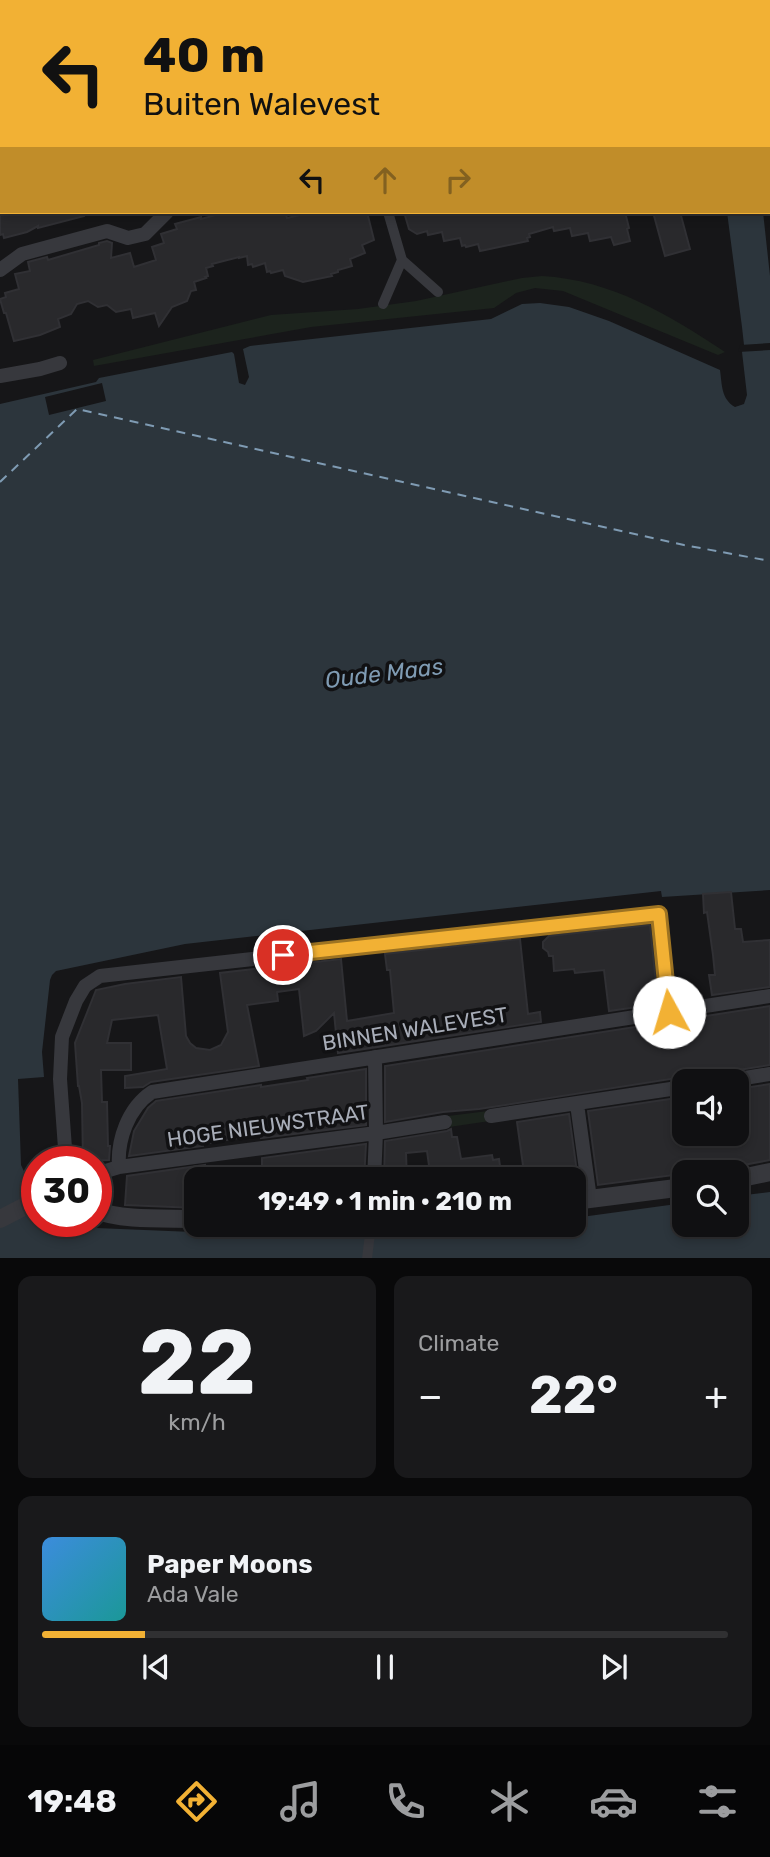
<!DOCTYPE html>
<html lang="en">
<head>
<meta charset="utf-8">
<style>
  body { margin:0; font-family:Rubik,sans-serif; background:#19191b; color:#f1f3f6; height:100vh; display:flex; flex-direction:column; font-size:26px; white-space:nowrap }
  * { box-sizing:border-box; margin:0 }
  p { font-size:23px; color:#9c9d9f }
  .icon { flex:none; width:38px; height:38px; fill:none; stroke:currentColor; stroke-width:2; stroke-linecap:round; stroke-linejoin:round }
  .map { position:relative; height:1258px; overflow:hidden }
  .sheet { display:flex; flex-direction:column; gap:18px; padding:18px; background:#09090a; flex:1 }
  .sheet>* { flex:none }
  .guide { position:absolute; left:0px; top:0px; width:770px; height:214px; box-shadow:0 4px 10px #0003,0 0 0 2px #303032; background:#f2b134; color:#111; overflow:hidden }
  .buttons { position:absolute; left:672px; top:1069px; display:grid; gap:14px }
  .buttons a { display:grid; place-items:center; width:77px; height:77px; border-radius:14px; background:#101012; box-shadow:0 4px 10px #0003,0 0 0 2px #303032; font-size:35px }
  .speed { position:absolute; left:21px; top:1146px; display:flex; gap:14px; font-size:35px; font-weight:700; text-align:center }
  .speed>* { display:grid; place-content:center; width:91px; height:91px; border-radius:50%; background:#101012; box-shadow:0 4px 10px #0003,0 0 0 2px #303032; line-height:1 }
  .speed .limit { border:10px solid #d22; background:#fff; color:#111 }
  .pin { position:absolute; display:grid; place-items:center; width:60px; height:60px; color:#fff; margin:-30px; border:4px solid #fff; border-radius:50%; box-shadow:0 2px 7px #0007 }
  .me { position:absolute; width:77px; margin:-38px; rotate:354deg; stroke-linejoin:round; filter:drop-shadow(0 0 5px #0008) }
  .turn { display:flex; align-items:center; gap:24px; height:147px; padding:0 28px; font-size:32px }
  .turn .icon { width:91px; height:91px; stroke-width:2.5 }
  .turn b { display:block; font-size:49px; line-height:60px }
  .lanes { display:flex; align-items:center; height:66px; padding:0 28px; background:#0003; justify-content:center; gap:35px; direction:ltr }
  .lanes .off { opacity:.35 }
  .big { font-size:52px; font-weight:700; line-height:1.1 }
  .sheet .widget { flex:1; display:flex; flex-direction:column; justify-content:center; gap:10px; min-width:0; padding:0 24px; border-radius:14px; background:#19191b }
  .sheet .dial { align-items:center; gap:0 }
  .dial b { font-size:91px; line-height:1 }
  .song { display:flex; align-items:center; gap:21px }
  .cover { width:84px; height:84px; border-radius:10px; background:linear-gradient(135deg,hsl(210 70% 55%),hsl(180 70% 35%)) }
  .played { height:7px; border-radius:4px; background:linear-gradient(90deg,#f2b134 15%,#303032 15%) }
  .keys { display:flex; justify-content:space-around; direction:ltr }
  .heat { display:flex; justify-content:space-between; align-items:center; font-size:38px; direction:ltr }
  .sheet .tiles { flex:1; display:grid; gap:18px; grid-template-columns:1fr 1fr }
  .widget:last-child { grid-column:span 2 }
  .trip { position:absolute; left:184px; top:1167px; width:402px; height:70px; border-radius:14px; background:#101012; box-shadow:0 4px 10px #0003,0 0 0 2px #303032; font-weight:700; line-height:70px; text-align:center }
  .dock { display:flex; height:112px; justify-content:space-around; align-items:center; background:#060607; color:#9c9d9f }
  .dock .icon { width:49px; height:49px }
  .dock .on { color:#f2b134 }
  .dock b { font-size:32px; color:#f1f3f6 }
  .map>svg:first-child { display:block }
</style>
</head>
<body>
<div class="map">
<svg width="770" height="1259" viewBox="0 0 770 1259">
  <rect width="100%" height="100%" fill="#161618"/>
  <path fill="#1c231d" d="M689,0H770V145L768,129V2H689Z
    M542,276C612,280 669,315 725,352L718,355L563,291L535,288L516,293L494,308L311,327L94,366L93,360L271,315L358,309L416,301L522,278Z
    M488,1111L490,1121L449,1127L448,1116Z"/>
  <path fill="#2c353c" d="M727,212H763L770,276V890L662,897L661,891L185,944L56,971L52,975L50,980L42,1052L44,1077L18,1079L21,1165L37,1199V1222H48L49,1223L70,1225L72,1227L217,1233L357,1231L366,1233L446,1235L521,1225H574V1218L684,1203V1225H737V1196L770,1192V1258H0V404L96,382L99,378L232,352L234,354L239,383L245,385L249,377L243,349L250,346L491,319L522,304L540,303L569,307L609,321L720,370C722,384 721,399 735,407L744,404L747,395L742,352L744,345L742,327Z"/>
  <path fill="#161618" d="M770,343V350L738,352L740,345Z
    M102,383L106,401L49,415L45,397Z"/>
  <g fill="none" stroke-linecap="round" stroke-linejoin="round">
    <path stroke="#7f9bb3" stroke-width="2" stroke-dasharray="9 7" stroke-linecap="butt" d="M0,482L77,409L684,545L770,561"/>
  </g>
  <path fill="#29292c" stroke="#303034" stroke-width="2" d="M0,212H83L84,216L38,228V226L27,232L4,238L3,234L0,235Z
    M227,212H285L287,218L313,212H367L374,240L362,245L365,253L350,259L352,266L338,270V272L331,274L332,276L303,282L285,276L283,270L271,273L270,271L267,272L265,263L253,267L252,264L248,265L247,256L239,258V257L212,264L213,266L206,268L208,276L205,277L206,278L194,282L196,290L191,291L187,301L172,307L159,326L155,313L133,318L131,309L116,312L107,305L98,307L88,301L77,304L71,314L58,319L60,327L40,335L14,341L6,313H4L0,299L6,297L5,293L19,289L15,274L30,271L28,262L47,257L48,260L99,245V243L107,241L112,243L111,258L130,253L134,267L156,260L152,247L164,243L161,234L177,229L175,224L201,217V219Z
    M404,212H625L629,228L627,229L630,241L614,245L611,237L590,241L588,233L572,236L570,228L554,231L553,227L529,234L530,237L527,238L528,241L480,251L478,244L466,247L465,245L462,246L460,238L444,241L442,232L428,235L427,231L417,234L409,229Z
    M653,212H680L690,249L665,256Z
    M731,892L735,929H741L743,942L770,940V987L712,995L709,975H715L713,955L707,912L704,913L703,894Z
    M650,925L658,1004L609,1011L604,970L575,973L574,969L554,971L553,956H549L548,952L543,948V942L549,936Z
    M520,939L528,1014L540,1012L541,1022L338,1053L334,1013L316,1031L304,1036L299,989L277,992L278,1001L247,1005L259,1066L151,1082L143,1087L125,1088V1076L167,1069L158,1015L112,1020L107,1043H131V1070H101L102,1102H107L108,1146H110L109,1160L83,1161L82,1103L79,1086H78L75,1043L96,990L125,984L181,977L186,1036L190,1043L196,1048L210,1050L221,1045L228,1032L220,973L341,959L347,1021L394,1013L390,970H387L385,954Z
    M770,1006V1065L700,1076L690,1080L683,1077L479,1109L443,1112L385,1122V1066Z
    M366,1069V1125L261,1138V1136L238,1138L203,1144V1146L129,1156L134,1131L148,1108L156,1101L261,1085V1087L308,1080L307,1078Z
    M770,1084V1160L727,1168L598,1185L588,1111L684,1097V1134H737V1089Z
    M569,1114L579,1187L574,1188V1180H525L517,1122Z
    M451,1129L452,1137H457L461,1159L492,1155L493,1160L499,1159L502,1180H431L427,1151L406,1153L407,1180H384L385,1141L447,1131Z
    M366,1144L364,1180H262V1158Z
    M205,1165V1180H196V1208L125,1205L127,1176Z"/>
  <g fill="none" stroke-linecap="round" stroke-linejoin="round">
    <path stroke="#37383d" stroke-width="10" d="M402,260L438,292
      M383,304L402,260L388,212
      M367,1259L371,1225"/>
    <path stroke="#37383d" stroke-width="14" d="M86,0L87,2
      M248,0V2
      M639,0L640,2
      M0,69H2
      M0,187L2,186
      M0,270L22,254L107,231L128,238L145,234L167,212
      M0,376L40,369L60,363
      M720,1082L770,1074
      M577,1104L590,1199
      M491,1116L684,1087
      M66,1162L60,1079L62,1037L76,1001L85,986L100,976L658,914L669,1012
      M119,1167C117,1140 128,1108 152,1092L770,996
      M96,1174L119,1167L376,1133L445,1122
      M374,1180L376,1133L375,1057"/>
    <path stroke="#37383d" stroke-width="18" d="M737,1179L770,1172
      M574,1201L684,1187
      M96,1210C121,1221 168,1218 196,1219
      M0,1219L37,1200"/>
    <path stroke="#45474d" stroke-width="19" d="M584,2L593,0
      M0,166H2"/>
  </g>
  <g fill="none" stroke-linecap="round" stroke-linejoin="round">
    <defs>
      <path id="route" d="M283,955L659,914L669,1012"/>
    </defs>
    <use href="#route" stroke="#9d7322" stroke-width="18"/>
    <use href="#route" stroke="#f2b134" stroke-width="12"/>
  </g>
  <g text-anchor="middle" stroke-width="7" stroke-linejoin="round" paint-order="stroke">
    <g font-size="21" fill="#a8adb8" stroke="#111113">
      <text transform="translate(415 1029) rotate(-9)" y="7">BINNEN WALEVEST</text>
      <text transform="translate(268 1126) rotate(-8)" y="7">HOGE NIEUWSTRAAT</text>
    </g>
    <g font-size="23" font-style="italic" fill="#7f9bb3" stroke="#111113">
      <text transform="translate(384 673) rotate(-7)" y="8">Oude Maas</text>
    </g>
  </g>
</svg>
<div class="buttons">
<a><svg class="icon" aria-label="sound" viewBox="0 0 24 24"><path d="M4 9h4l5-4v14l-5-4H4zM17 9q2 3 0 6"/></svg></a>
<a><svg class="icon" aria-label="search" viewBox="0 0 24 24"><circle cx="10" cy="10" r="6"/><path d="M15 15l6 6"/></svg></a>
</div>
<div class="speed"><div class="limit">30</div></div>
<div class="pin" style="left:283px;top:955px;background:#d93025"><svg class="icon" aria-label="arrive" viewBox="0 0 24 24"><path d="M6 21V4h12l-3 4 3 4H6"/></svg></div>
<svg class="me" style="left:669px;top:1012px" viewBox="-20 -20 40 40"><circle r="19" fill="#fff"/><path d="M0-13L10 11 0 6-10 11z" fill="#f2b134"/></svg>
<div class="trip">19:49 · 1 min · 210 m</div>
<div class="guide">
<div class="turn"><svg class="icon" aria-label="left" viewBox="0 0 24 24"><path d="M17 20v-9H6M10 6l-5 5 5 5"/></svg><div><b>40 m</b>Buiten Walevest</div></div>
<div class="lanes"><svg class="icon" aria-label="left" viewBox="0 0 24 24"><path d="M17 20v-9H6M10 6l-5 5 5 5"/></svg><svg class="icon off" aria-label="ahead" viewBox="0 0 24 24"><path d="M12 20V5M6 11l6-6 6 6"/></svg><svg class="icon off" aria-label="right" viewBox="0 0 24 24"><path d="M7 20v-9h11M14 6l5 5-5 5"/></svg></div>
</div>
</div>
<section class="sheet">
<div class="tiles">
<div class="widget dial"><b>22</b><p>km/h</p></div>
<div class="widget"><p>Climate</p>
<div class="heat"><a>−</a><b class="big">22°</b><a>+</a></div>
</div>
<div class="widget">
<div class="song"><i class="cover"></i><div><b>Paper Moons</b><p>Ada Vale</p></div></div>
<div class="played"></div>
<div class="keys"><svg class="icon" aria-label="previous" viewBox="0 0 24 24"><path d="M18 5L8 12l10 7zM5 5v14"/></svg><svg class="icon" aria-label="pause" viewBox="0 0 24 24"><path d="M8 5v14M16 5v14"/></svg><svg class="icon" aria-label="next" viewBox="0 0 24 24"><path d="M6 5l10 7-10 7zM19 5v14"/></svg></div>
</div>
</div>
</section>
<nav class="dock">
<b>19:48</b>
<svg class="icon on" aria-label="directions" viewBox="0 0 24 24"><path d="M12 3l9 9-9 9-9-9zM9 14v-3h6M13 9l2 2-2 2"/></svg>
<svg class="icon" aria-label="music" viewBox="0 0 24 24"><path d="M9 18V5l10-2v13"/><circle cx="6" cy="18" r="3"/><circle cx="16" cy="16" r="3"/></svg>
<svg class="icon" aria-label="phone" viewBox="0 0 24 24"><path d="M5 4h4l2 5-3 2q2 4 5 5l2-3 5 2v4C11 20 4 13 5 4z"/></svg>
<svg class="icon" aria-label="climate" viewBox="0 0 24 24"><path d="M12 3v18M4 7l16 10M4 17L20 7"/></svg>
<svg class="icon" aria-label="car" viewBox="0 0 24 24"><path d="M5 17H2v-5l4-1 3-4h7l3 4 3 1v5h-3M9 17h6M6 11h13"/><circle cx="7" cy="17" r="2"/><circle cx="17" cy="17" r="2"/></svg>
<svg class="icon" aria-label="filters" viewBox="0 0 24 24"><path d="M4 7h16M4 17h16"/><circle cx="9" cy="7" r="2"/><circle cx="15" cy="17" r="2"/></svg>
</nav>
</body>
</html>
